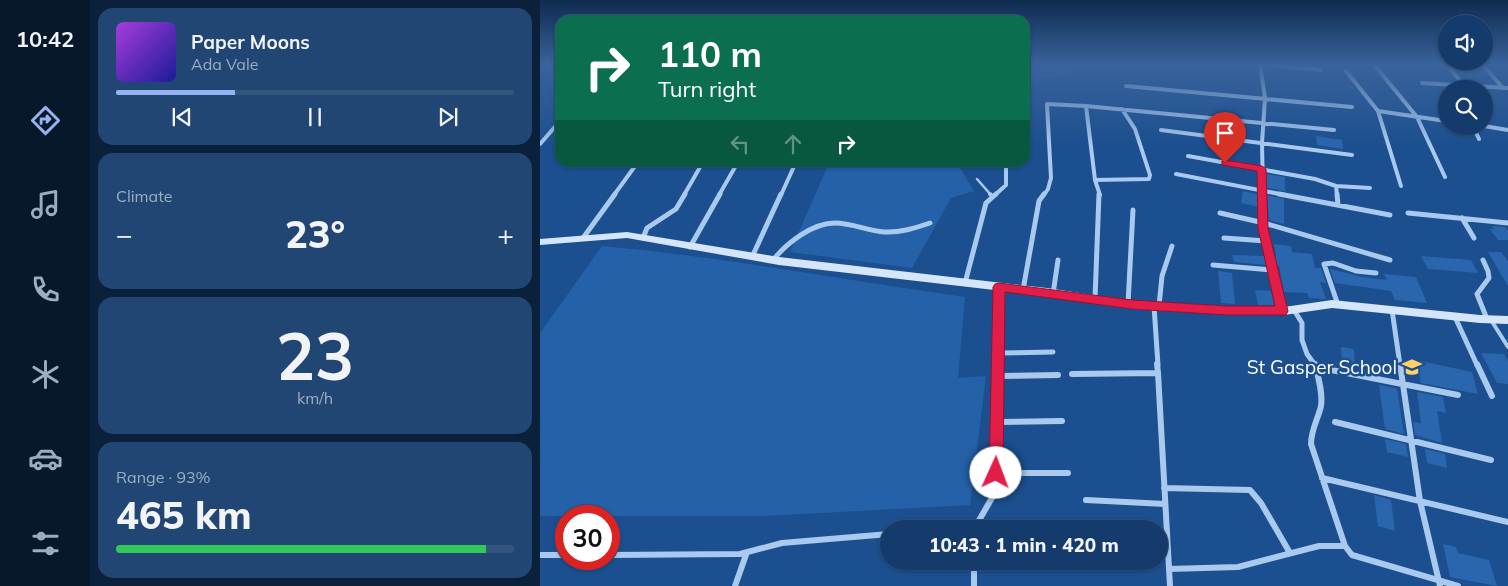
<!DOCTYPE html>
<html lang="en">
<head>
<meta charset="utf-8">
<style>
  body { margin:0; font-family:Mulish,sans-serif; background:#214673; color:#f1f3f6; height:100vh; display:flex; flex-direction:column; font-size:19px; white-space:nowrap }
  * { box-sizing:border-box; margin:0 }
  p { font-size:16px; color:#9dadc1 }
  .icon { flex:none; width:28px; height:28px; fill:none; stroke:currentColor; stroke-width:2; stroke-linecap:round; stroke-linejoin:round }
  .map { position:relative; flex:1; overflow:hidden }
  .side { display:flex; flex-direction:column; gap:8px; padding:8px; background:#0b203b; width:450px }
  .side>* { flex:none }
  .top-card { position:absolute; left:15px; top:15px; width:475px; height:152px; border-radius:15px; box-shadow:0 1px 4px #0004,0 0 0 1px #33557e; background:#0b6e4f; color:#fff; overflow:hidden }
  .tools { position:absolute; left:898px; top:15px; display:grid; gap:10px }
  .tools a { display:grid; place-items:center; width:55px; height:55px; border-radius:50%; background:#143b6b; box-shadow:0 1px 4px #0004,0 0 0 1px #33557e; font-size:25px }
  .speed { position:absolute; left:15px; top:505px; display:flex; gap:10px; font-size:25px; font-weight:700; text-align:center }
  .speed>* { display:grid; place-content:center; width:65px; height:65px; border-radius:50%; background:#143b6b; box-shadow:0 1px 4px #0004,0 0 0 1px #33557e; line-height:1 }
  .speed .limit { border:8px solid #d22; background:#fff; color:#111 }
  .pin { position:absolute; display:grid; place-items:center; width:42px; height:42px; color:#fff; margin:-51px -21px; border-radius:50% 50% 50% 0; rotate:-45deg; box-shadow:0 0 5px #0007 }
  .pin .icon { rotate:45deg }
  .me { position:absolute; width:55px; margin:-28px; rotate:2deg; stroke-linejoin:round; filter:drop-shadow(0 0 4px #0008) }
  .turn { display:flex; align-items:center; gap:18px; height:105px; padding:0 20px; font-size:22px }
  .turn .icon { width:65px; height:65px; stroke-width:2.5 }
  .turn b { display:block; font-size:35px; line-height:42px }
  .lanes { display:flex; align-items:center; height:48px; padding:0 20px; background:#0003; justify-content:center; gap:25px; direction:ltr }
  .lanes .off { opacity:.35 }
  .big { font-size:38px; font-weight:800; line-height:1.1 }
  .side .tile { flex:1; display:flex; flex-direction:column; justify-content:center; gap:8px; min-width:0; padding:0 18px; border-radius:15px; background:#214673 }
  .side .dial { align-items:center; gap:0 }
  .dial b { font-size:65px; line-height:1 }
  .song { display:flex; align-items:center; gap:15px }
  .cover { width:60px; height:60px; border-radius:8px; background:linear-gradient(135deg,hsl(280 70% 55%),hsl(240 70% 35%)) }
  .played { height:5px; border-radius:2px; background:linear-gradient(90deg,#95b2f1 30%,#33557e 30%) }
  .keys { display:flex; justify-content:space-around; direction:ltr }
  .heat { display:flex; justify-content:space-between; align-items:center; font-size:28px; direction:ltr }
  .charge { height:8px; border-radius:4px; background:linear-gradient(90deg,#34c759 93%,#33557e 0) }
  .trip { position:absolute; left:340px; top:520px; width:288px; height:50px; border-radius:25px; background:#143b6b; box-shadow:0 1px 4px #0004,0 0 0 1px #33557e; font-weight:800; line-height:50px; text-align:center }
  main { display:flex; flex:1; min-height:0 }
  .tab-bar { display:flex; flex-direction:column; width:90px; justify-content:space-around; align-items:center; background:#08182b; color:#9dadc1 }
  .tab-bar .icon { width:35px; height:35px }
  .tab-bar .current { color:#95b2f1 }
  .tab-bar b { font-size:22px; color:#f1f3f6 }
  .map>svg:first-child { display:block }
</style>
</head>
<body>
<main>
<nav class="tab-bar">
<b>10:42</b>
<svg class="icon current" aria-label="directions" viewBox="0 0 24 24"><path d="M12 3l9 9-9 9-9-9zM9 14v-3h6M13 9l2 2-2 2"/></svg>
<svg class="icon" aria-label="music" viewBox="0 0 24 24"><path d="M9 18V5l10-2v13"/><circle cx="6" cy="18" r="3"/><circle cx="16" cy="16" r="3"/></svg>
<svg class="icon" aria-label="phone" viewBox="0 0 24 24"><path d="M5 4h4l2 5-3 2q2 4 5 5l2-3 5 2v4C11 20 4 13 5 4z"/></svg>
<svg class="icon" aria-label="climate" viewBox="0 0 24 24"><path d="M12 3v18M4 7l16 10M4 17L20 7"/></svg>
<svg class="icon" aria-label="car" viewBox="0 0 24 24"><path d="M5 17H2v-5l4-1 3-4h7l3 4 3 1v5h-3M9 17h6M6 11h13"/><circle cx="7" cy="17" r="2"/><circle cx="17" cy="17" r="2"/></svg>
<svg class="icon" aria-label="filters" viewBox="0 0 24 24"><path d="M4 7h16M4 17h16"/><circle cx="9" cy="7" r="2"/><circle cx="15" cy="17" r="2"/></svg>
</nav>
<section class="side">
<div class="tile">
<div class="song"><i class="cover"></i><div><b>Paper Moons</b><p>Ada Vale</p></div></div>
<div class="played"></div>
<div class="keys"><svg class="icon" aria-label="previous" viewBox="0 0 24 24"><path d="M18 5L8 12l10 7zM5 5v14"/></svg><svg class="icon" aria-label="pause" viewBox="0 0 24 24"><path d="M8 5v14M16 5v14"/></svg><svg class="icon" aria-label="next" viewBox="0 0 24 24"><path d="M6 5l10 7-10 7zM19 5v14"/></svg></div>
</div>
<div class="tile"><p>Climate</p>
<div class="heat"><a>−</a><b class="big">23°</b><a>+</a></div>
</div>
<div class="tile dial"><b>23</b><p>km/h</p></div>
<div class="tile"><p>Range · 93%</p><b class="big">465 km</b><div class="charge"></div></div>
</section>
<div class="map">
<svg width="968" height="586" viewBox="0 0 968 586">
  <rect width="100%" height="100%" fill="#1b4f8f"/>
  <path fill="#2461a8" d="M485,64H530V76L485,80Z
    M289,163H417L434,191L411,198L372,268L250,252Z
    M62,246C184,257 304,280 425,297L418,378L446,376L430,505L226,516H0V333Z"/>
  <path fill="#2a66ad" d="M776,136L802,140L803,149L777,145Z
    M727,174L745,177V191L727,188Z
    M703,191L719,195V207L701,203Z
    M727,195L744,199V224L729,220Z
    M952,226L965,227L968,231V240H958L950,229H954Z
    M734,244L751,246L752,252L772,254L775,268H781L786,283L780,282L786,299L769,298L767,293L744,292L739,266H736L734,257H736Z
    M948,252H961L968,261V286Z
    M692,255L725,256L727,265L694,262Z
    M881,256L931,260L938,273L888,269Z
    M790,269L822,277L847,280L844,274L876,277L887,303L855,300L851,291L795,283Z
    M678,271L692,273L695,304L681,303Z
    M715,290L731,291L734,305H718Z
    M801,347L814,349L815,367L802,364Z
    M941,353L964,354L968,361V384L957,383Z
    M876,360L932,372L938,394L881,383Z
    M839,385L857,389L864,434L845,429Z
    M877,392L903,397L906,413L897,411L902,443L875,435L873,422L881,423Z
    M845,439L866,444L868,457L847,452Z
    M885,449L905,454L907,468L887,463Z
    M834,495L851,500L855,531L838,526Z
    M903,544L916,547L918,553L949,560L957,586L910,577Z"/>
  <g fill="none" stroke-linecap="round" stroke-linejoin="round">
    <path stroke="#a9c9ee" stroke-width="2.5" d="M437,179L451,195"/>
    <path stroke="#a9c9ee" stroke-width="4" d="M450,194L452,196
      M951,320L968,347"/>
    <path stroke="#a9c9ee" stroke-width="4" d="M720,64L725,98L722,143L723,195
      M723,64L781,70
      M942,64L963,88
      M836,67L877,117L905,177
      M911,70L924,85
      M806,71L838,111L861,186
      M882,83L968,88
      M586,86L812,107
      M546,106L555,180L560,195
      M838,111L906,121
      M933,126L939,139
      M944,126L968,130
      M621,130L812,155
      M0,144L20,121
      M648,156L775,179L796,186L830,188
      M636,174L745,195
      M555,180L609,179L610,175L595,129L582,109
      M796,186L797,195
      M74,195L98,162
      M144,195L163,162
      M179,195L198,162
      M241,195L256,162
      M455,195L466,185V162
      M504,195L508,189L511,178L507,104L546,106L794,130"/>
    <path stroke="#a9c9ee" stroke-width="5" d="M723,194V228L742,311
      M739,194L850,215
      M797,194L798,205
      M680,213L724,223L850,260
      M868,213L968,223
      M922,218L934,238
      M43,238L75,194
      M103,238L107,228L136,209L145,194
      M684,238L726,241
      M150,247L180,194
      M212,257L241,194
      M233,260C247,243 272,223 295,223C312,223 328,231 344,232C360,233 375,228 390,223
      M943,260L948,271L949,278L937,294L947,319
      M673,265L732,270
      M425,283L446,203L456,194
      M483,290L499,201L504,194
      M513,294L518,260
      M555,299L559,194
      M588,304L593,210
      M798,305L784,264L793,263L816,271L836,273
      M614,306L618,365
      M619,306L622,276L632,246
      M754,310L762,323V340L767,354L775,365
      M852,310L860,365
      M915,317L937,365
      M459,353L513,352
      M458,365L459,287"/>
    <path stroke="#a9c9ee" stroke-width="6" d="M775,364C778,377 783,392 781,406C778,419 771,430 771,444L805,546L812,555L918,586
      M860,364L880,501L900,586
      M937,364L952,396
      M776,367L918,395
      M618,373L630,586
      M532,374L618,373L617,364
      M459,376L518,375
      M458,422L522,421
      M795,422L951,460
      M456,473H528
      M782,478L968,522
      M624,488L710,490L721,503L750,553
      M546,500L625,504
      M422,529L434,528
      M434,529L456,491L458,364
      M0,555H26
      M69,555L200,554L242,543L349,534
      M434,561V586
      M629,569L698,567L779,546H805
      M195,586L207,552"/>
    <path fill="#d6e6fa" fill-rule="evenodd" d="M87,232L239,257L507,288L592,301L686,306L744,307L792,300L940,315L968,316V324L940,323L792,308L744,315L686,314L592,309L507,296L239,265L87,238L0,245V239Z"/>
  </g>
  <linearGradient id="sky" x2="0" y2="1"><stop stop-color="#0f2b4f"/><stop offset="0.44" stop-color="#39639b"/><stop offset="1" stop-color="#39639b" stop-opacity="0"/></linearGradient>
  <rect width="968" height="146" fill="url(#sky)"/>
  <path fill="#e11d48" stroke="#92132f" d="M685,160L722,166L726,169L728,228L748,311L746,315H686L592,309L465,292L463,473L461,478L456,481L451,478L449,473L453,287L455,284L459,283L592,300L686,306H735L718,228L717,171L682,165V161Z"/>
  <defs>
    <symbol id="school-bare" viewBox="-9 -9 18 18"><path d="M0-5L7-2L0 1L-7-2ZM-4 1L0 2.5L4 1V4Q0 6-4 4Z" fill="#ffd166" stroke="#1b4f8f" stroke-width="2.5" paint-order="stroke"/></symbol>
  </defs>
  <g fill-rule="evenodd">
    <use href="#school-bare" x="858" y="353" width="28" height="28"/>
  </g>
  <g text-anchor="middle" stroke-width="5" stroke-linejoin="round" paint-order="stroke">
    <g font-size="19" fill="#fff" stroke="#1b4f8f" text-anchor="end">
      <text x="857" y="374">St Gasper School</text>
    </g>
  </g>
</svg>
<div class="tools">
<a><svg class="icon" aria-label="sound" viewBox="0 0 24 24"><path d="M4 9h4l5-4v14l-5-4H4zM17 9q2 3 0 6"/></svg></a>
<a><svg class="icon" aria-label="search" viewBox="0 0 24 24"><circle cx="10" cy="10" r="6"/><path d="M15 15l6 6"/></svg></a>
</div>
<div class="speed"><div class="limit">30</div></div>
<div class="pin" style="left:685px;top:163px;background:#d93025"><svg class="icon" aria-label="arrive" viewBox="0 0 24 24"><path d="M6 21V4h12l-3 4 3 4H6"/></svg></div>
<svg class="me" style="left:456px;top:473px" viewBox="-20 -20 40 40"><circle r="19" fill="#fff"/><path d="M0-13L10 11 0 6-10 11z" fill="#e11d48"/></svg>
<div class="trip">10:43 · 1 min · 420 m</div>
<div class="top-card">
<div class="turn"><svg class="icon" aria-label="right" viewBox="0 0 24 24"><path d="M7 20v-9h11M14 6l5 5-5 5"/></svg><div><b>110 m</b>Turn right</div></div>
<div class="lanes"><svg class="icon off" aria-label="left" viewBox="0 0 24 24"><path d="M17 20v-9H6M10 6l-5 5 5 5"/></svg><svg class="icon off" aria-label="ahead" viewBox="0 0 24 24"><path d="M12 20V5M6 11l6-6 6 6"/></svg><svg class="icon" aria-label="right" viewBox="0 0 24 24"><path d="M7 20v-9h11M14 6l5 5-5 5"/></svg></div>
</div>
</div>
</main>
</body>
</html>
